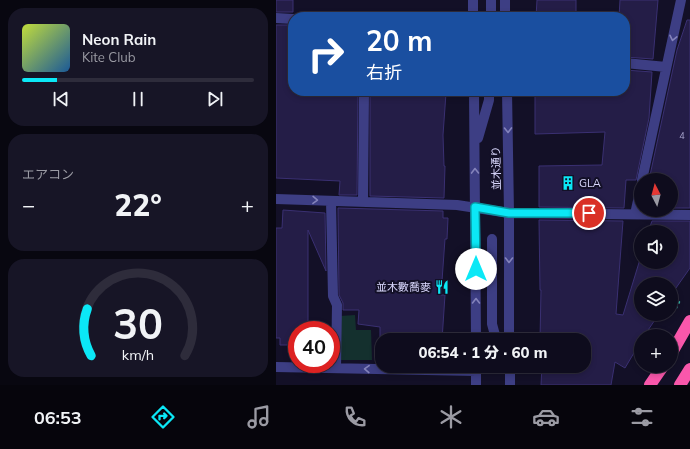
<!DOCTYPE html>
<html lang="ja">
<head>
<meta charset="utf-8">
<style>
  body { margin:0; font-family:Mulish,"Noto Sans JP",sans-serif; background:#171526; color:#f1f3f6; height:100vh; display:flex; flex-direction:column; font-size:15px; white-space:nowrap }
  * { box-sizing:border-box; margin:0 }
  p { font-size:13px; color:#9b9ba4 }
  .icon { flex:none; width:22px; height:22px; fill:none; stroke:currentColor; stroke-width:2; stroke-linecap:round; stroke-linejoin:round }
  .map { position:relative; flex:1; overflow:hidden }
  .drawer { display:flex; flex-direction:column; gap:8px; padding:8px; background:#080710; width:276px }
  .drawer>* { flex:none }
  .guide { position:absolute; left:12px; top:12px; width:342px; height:84px; border-radius:16px; box-shadow:0 2px 6px #0003,0 0 0 1px #2e2c3b; background:#1a4fa0; color:#fff; overflow:hidden }
  .needle { width:26px; rotate:354deg }
  .fabs { position:absolute; left:358px; top:173px; display:grid; gap:8px }
  .fabs a { display:grid; place-items:center; width:44px; height:44px; border-radius:50%; background:#0e0c1d; box-shadow:0 2px 6px #0003,0 0 0 1px #2e2c3b; font-size:20px }
  .speed { position:absolute; left:12px; top:321px; display:flex; gap:8px; font-size:20px; font-weight:700; text-align:center }
  .speed>* { display:grid; place-content:center; width:52px; height:52px; border-radius:50%; background:#0e0c1d; box-shadow:0 2px 6px #0003,0 0 0 1px #2e2c3b; line-height:1 }
  .speed .limit { border:6px solid #d22; background:#fff; color:#111 }
  .pin { position:absolute; display:grid; place-items:center; width:34px; height:34px; color:#fff; margin:-17px; border:2px solid #fff; border-radius:50%; box-shadow:0 1px 4px #0007 }
  .me { position:absolute; width:44px; margin:-22px; rotate:0deg; stroke-linejoin:round; filter:drop-shadow(0 0 3px #0008) }
  .turn { display:flex; align-items:center; gap:14px; height:84px; padding:0 12px; font-size:18px }
  .turn .icon { width:52px; height:52px; stroke-width:2.5 }
  .turn b { display:block; font-size:28px; line-height:34px }
  .big { font-size:30px; font-weight:800; line-height:1.1 }
  .drawer .tile { flex:1; display:flex; flex-direction:column; justify-content:center; gap:6px; min-width:0; padding:0 14px; border-radius:16px; background:#171526 }
  .drawer .dial { align-items:center; gap:0 }
  .dial svg { height:104px; overflow:visible; fill:none; stroke:#2e2c3b; stroke-width:7; stroke-linecap:round; text-anchor:middle }
  .dial text { fill:#f1f3f6; stroke:none }
  .song { display:flex; align-items:center; gap:12px }
  .cover { width:48px; height:48px; border-radius:6px; background:linear-gradient(135deg,hsl(70 70% 55%),hsl(210 70% 35%)) }
  .played { height:4px; border-radius:2px; background:linear-gradient(90deg,#0be8f6 15%,#2e2c3b 15%) }
  .keys { display:flex; justify-content:space-around; direction:ltr }
  .heat { display:flex; justify-content:space-between; align-items:center; font-size:22px; direction:ltr }
  .trip { position:absolute; left:99px; top:333px; width:216px; height:40px; border-radius:16px; background:#0e0c1d; box-shadow:0 2px 6px #0003,0 0 0 1px #2e2c3b; font-weight:800; line-height:40px; text-align:center }
  .dock { display:flex; height:64px; justify-content:space-around; align-items:center; background:#06050c; color:#9b9ba4 }
  .dock .icon { width:28px; height:28px }
  .dock .on { color:#0be8f6 }
  .dock b { font-size:18px; color:#f1f3f6 }
  main { display:flex; flex:1; min-height:0 }
  .map>svg:first-child { display:block }
</style>
</head>
<body>
<main>
<section class="drawer">
<div class="tile">
<div class="song"><i class="cover"></i><div><b>Neon Rain</b><p>Kite Club</p></div></div>
<div class="played"></div>
<div class="keys"><svg class="icon" aria-label="previous" viewBox="0 0 24 24"><path d="M18 5L8 12l10 7zM5 5v14"/></svg><svg class="icon" aria-label="pause" viewBox="0 0 24 24"><path d="M8 5v14M16 5v14"/></svg><svg class="icon" aria-label="next" viewBox="0 0 24 24"><path d="M6 5l10 7-10 7zM19 5v14"/></svg></div>
</div>
<div class="tile"><p>エアコン</p>
<div class="heat"><a>−</a><b class="big">22°</b><a>+</a></div>
</div>
<div class="tile dial"><svg viewBox="0 0 100 80">
<path d="M14 69A42 42 0 1 1 86 69"/>
<path d="M14 69A42 42 0 0 1 11 33" stroke="#0be8f6"/>
<text x="50" y="56" font-size="32" font-weight="700">30</text>
<text x="50" y="72" font-size="11">km/h</text>
</svg></div>
</section>
<div class="map">
<svg width="414" height="385" viewBox="0 0 414 385">
  <rect width="100%" height="100%" fill="#131027"/>
  <path fill="#14302e" d="M79,315L80,330H95L96,360H63L64,316Z"/>
  <path fill="#241d47" stroke="#3a3072" d="M0,0H17V12H0Z
    M261,0H300V17H260Z
    M344,0H382L377,59L349,57V17H343Z
    M411,20H414V208H395V180H373L401,50Z
    M0,25H17V91H82L81,195H63L64,181L0,178Z
    M349,70L376,72L373,118L360,180H350L348,208L263,207V166L326,165L329,132L259,134V91H349Z
    M94,91L170,93L167,135L168,166H169L168,198L94,196Z
    M62,208L167,211V218H172L171,239H169L165,295H169L166,340H104V327L82,324L83,310H67V303L63,295Z
    M7,210L49,213L50,271L32,230V330H21V345H4V338H0V228H6Z
    M263,220L347,221L340,314L347,315L365,256V262H395V232H372L376,221H414V268L395,295V284H365V314H383L368,336H365V341L349,368L339,362L335,385H265L266,366H308V340H264L265,290H264Z"/>
  <g fill="none" stroke-linecap="round" stroke-linejoin="round">
    <path stroke="#34b5a8" stroke-width="2.5" stroke-dasharray="2 3" stroke-linecap="butt" d="M400,308L403,302L401,301"/>
    <path stroke="#3d3e84" stroke-width="10" d="M197,0V17
      M229,0V17
      M215,17V0
      M0,18L17,19
      M349,63L390,67
      M198,91L200,340
      M231,91L233,213V340
      M202,138L213,100V91
      M366,180L405,0
      M0,199L181,205L233,213L414,215
      M55,201L57,296L61,305L60,368
      M87,202L88,91
      M359,214L365,187
      M216,239V324L219,335L225,340
      M200,366V385
      M234,366V385
      M0,367L200,371"/>
    <path stroke="#f957ab" stroke-width="12" d="M395,354L414,321
      M374,385L387,366
      M404,385L414,369"/>
  </g>
  <defs><path id="oneway-chevron" d="M-2-3.5L2.5 0L-2 3.5" fill="none" stroke-width="1.6" stroke-linecap="round" stroke-linejoin="round"/></defs>
  <g stroke="#8483bb">
    <use href="#oneway-chevron" transform="translate(397 38) rotate(102)"/>
    <use href="#oneway-chevron" transform="translate(232 130) rotate(89)"/>
    <use href="#oneway-chevron" transform="translate(199 171) rotate(-91)"/>
    <use href="#oneway-chevron" transform="translate(39 200) rotate(1)"/>
    <use href="#oneway-chevron" transform="translate(233 260) rotate(90)"/>
    <use href="#oneway-chevron" transform="translate(200 301) rotate(-90)"/>
    <use href="#oneway-chevron" transform="translate(91 369) rotate(-178)"/>
  </g>
  <g fill="none" stroke-linecap="round" stroke-linejoin="round">
    <defs>
      <path id="route" d="M200,269L199,207L233,213H313"/>
    </defs>
    <use href="#route" stroke="#0797a0" stroke-width="10"/>
    <use href="#route" stroke="#0be8f6" stroke-width="7"/>
  </g>
  <defs>
    <symbol id="building-bare" viewBox="-9 -9 18 18"><path d="M-4-6H4V6H1V3H-1V6H-4ZM-2.5-4.3h1.7v1.8h-1.7ZM.8-4.3h1.7v1.8H.8ZM-2.5-1h1.7V.8h-1.7ZM.8-1h1.7V.8H.8Z" fill="#0be8f6" stroke="#131027" stroke-width="2.5" paint-order="stroke"/></symbol>
    <symbol id="restaurant-bare" viewBox="-9 -9 18 18"><path d="M-5-6h1v4h1v-4h1v4h1v-4h1v5L-1.5 .5V6h-2V.5L-5-1ZM5-6V6H3V1.5H1.5Q1.5-4 5-6Z" fill="#0be8f6" stroke="#131027" stroke-width="2.5" paint-order="stroke"/></symbol>
  </defs>
  <g fill-rule="evenodd">
    <use href="#building-bare" x="282" y="173" width="20" height="20"/>
    <use href="#restaurant-bare" x="156" y="277" width="20" height="20"/>
  </g>
  <g text-anchor="middle" stroke-width="4" stroke-linejoin="round" paint-order="stroke">
    <g font-size="9" fill="#aca9d0">
      <text x="406" y="139">4</text>
    </g>
    <g font-size="11" fill="#dad8fe" stroke="#131027">
      <text transform="translate(220 168) rotate(-91)" y="4">並木通り</text>
    </g>
    <g font-size="11" fill="#dad8fe" stroke="#131027" text-anchor="start">
      <text x="303" y="187">GLA</text>
      <text x="155" y="291" text-anchor="end">並木數喬麥</text>
    </g>
  </g>
</svg>
<div class="fabs">
<a><svg class="needle" viewBox="-14 -14 28 28"><path d="M0-13l5 13h-10z" fill="#e53935"/><path d="M0 13l5-13h-10z" fill="#9b9ba4"/></svg></a>
<a><svg class="icon" aria-label="sound" viewBox="0 0 24 24"><path d="M4 9h4l5-4v14l-5-4H4zM17 9q2 3 0 6"/></svg></a>
<a><svg class="icon" aria-label="layers" viewBox="0 0 24 24"><path d="M12 4l9 5-9 5-9-5zM3 14l9 5 9-5"/></svg></a>
<a>+</a>
</div>
<div class="speed"><div class="limit">40</div></div>
<div class="pin" style="left:313px;top:213px;background:#d93025"><svg class="icon" aria-label="arrive" viewBox="0 0 24 24"><path d="M6 21V4h12l-3 4 3 4H6"/></svg></div>
<svg class="me" style="left:200px;top:269px" viewBox="-20 -20 40 40"><circle r="19" fill="#fff"/><path d="M0-13L10 11 0 6-10 11z" fill="#0be8f6"/></svg>
<div class="trip">06:54 · 1 分 · 60 m</div>
<div class="guide">
<div class="turn"><svg class="icon" aria-label="right" viewBox="0 0 24 24"><path d="M7 20v-9h11M14 6l5 5-5 5"/></svg><div><b>20 m</b>右折</div></div>
</div>
</div>
</main>
<nav class="dock">
<b>06:53</b>
<svg class="icon on" aria-label="directions" viewBox="0 0 24 24"><path d="M12 3l9 9-9 9-9-9zM9 14v-3h6M13 9l2 2-2 2"/></svg>
<svg class="icon" aria-label="music" viewBox="0 0 24 24"><path d="M9 18V5l10-2v13"/><circle cx="6" cy="18" r="3"/><circle cx="16" cy="16" r="3"/></svg>
<svg class="icon" aria-label="phone" viewBox="0 0 24 24"><path d="M5 4h4l2 5-3 2q2 4 5 5l2-3 5 2v4C11 20 4 13 5 4z"/></svg>
<svg class="icon" aria-label="climate" viewBox="0 0 24 24"><path d="M12 3v18M4 7l16 10M4 17L20 7"/></svg>
<svg class="icon" aria-label="car" viewBox="0 0 24 24"><path d="M5 17H2v-5l4-1 3-4h7l3 4 3 1v5h-3M9 17h6M6 11h13"/><circle cx="7" cy="17" r="2"/><circle cx="17" cy="17" r="2"/></svg>
<svg class="icon" aria-label="filters" viewBox="0 0 24 24"><path d="M4 7h16M4 17h16"/><circle cx="9" cy="7" r="2"/><circle cx="15" cy="17" r="2"/></svg>
</nav>
</body>
</html>
